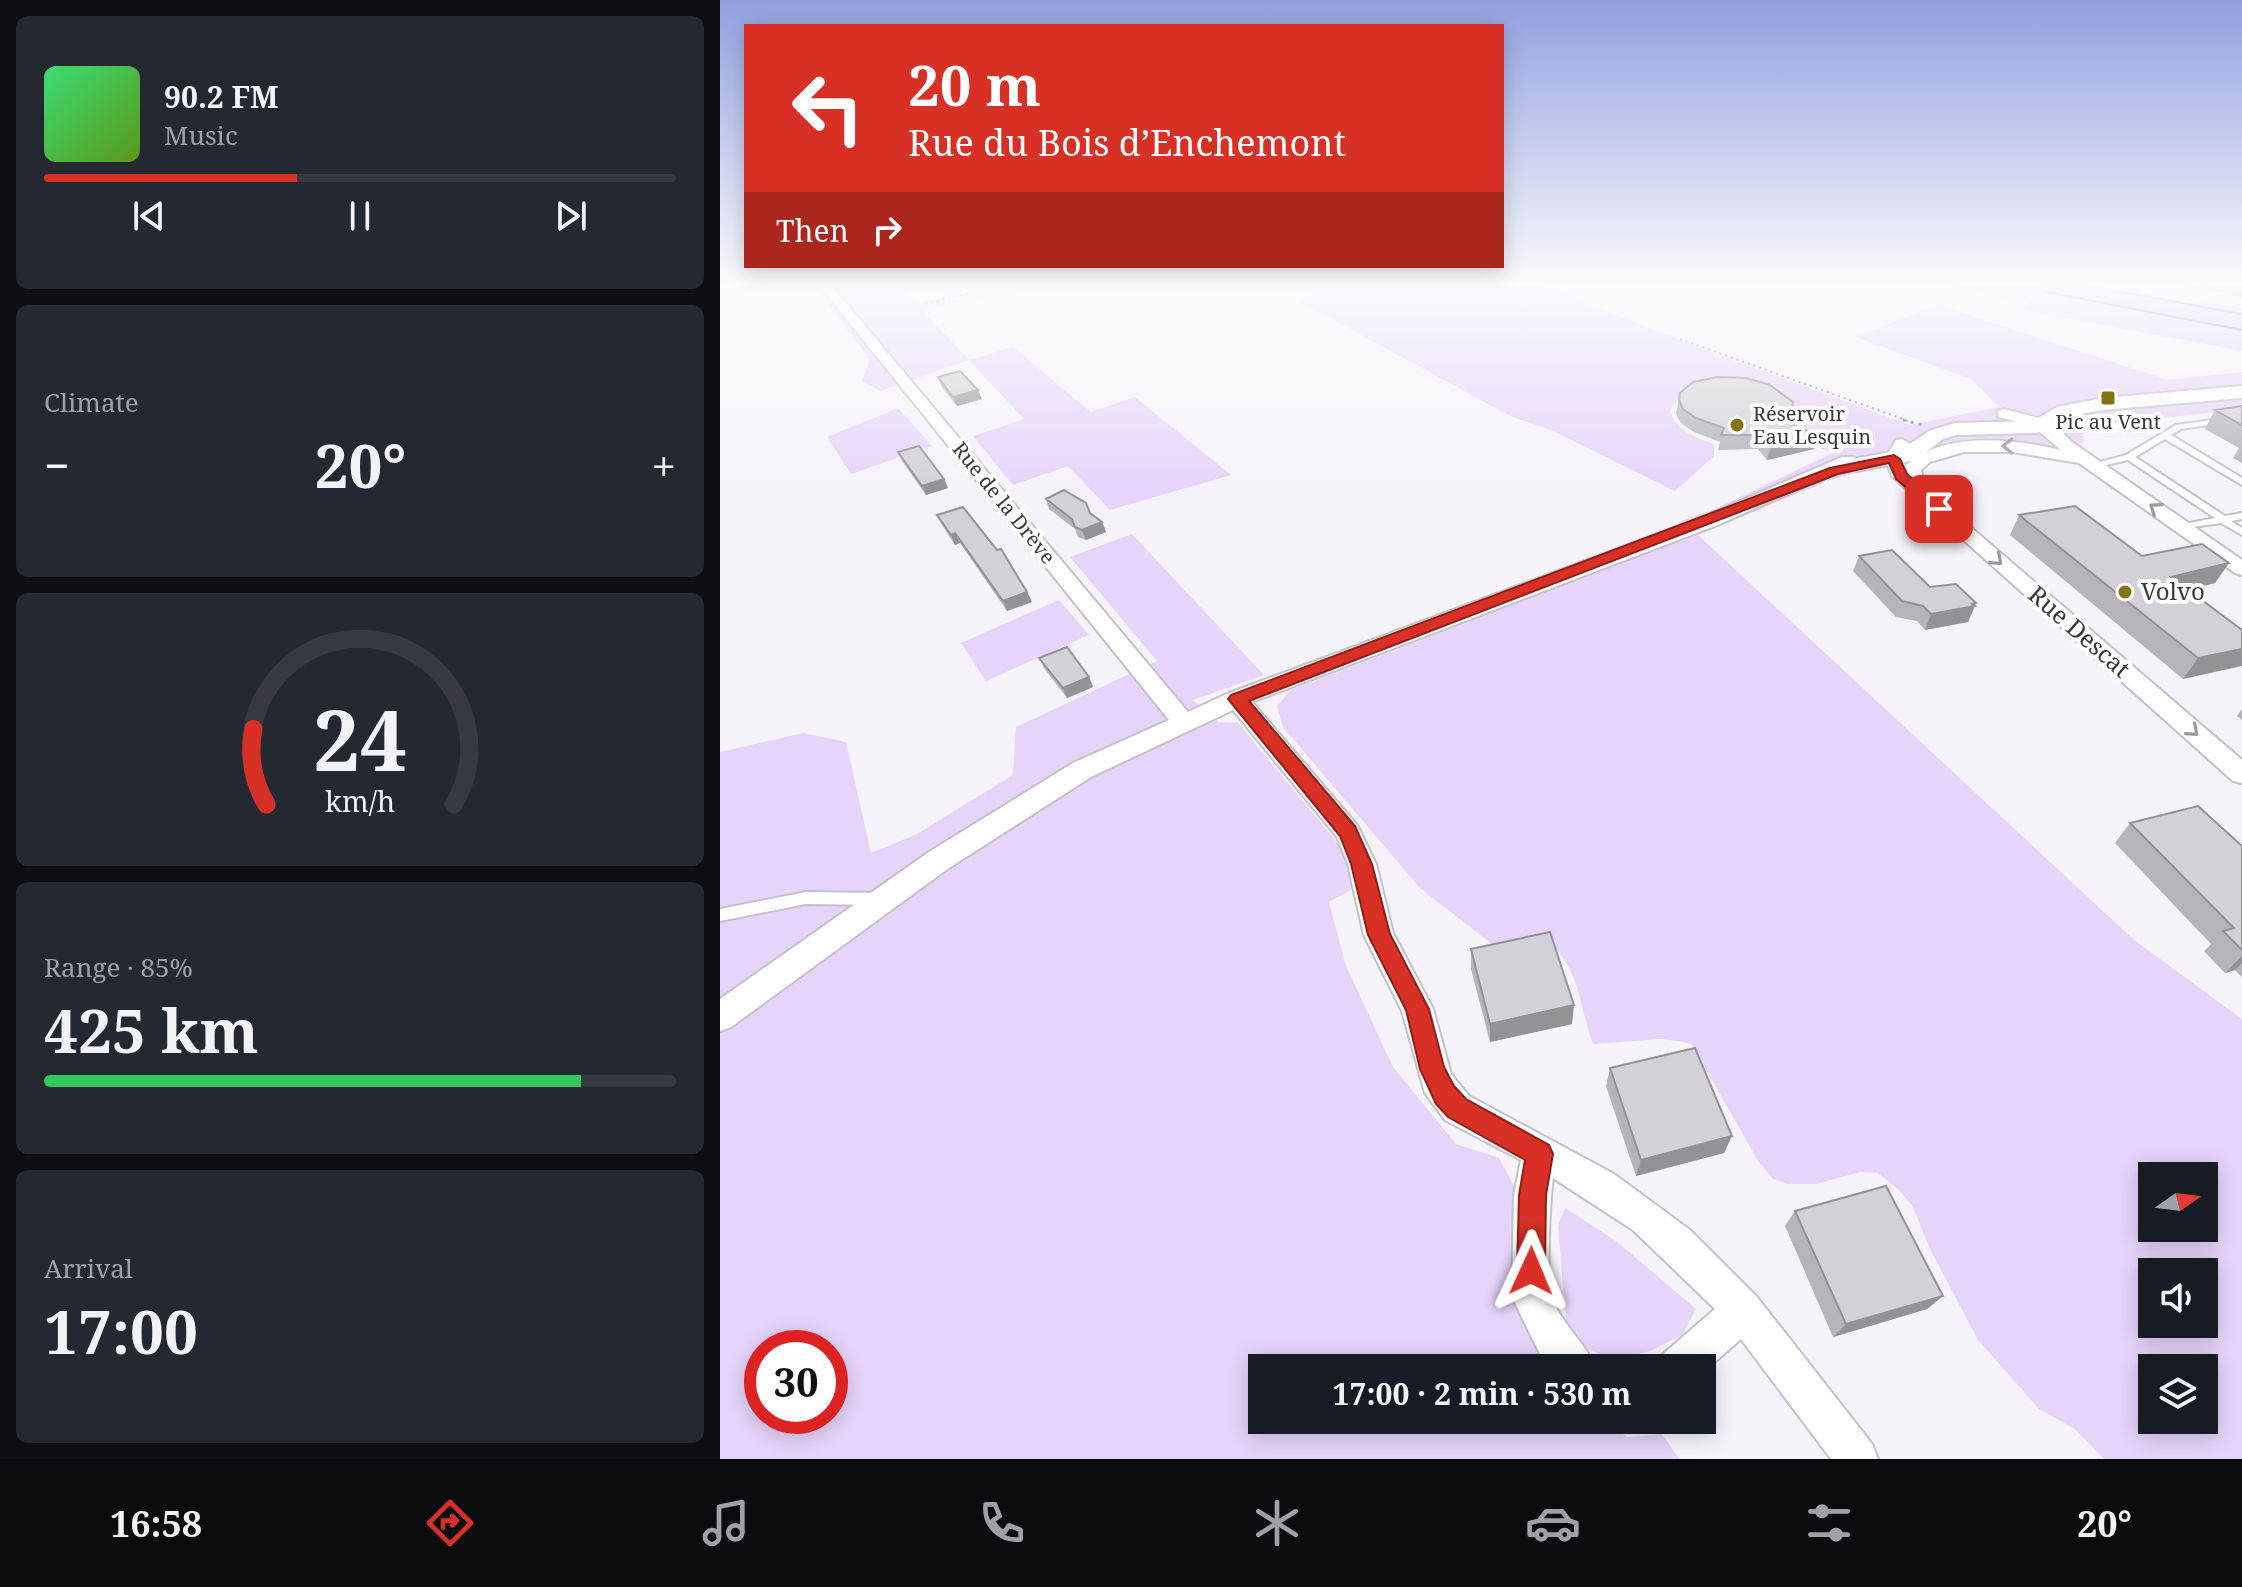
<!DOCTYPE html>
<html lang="en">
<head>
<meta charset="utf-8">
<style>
  body { margin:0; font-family:"Noto Serif",serif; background:#242831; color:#f1f3f6; height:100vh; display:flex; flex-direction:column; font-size:30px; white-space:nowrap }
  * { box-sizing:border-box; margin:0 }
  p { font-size:26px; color:#9ea1a6 }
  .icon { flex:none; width:44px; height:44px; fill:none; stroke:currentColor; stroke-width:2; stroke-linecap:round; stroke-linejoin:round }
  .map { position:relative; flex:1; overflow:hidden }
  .sheet { display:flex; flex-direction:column; gap:16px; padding:16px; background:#0d0f14; width:720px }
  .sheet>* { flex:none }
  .guide { position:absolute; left:24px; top:24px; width:760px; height:244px; border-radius:0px; box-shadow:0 4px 20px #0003; background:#d93025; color:#fff; overflow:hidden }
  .needle { width:52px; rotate:76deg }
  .fabs { position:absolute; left:1418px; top:1162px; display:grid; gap:16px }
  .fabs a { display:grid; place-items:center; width:80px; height:80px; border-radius:0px; background:#171b24; box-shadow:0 4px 20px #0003; font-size:40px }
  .speed { position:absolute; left:24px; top:1330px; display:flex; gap:16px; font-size:40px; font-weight:700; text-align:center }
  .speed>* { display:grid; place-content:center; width:104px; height:104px; border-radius:50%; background:#171b24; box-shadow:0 4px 20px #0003; line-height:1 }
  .speed .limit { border:12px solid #d22; background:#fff; color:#111 }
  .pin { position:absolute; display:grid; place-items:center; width:68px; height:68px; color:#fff; margin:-34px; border-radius:16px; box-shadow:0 4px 12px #0006 }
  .me { position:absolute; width:88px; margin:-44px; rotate:1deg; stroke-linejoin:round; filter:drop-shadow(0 0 6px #0008) }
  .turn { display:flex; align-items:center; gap:28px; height:168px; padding:0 32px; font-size:36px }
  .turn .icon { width:104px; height:104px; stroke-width:2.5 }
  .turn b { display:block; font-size:56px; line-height:68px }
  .then { display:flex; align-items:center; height:76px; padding:0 32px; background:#0003; gap:16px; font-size:30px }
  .big { font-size:60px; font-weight:700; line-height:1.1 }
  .sheet .card { flex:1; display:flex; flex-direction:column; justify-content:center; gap:12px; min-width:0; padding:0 28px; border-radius:12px; background:#242831 }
  .sheet .dial { align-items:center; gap:0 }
  .dial svg { height:208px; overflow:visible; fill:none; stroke:#363941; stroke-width:7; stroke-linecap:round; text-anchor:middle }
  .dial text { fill:#f1f3f6; stroke:none }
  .song { display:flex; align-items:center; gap:24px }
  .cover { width:96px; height:96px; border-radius:12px; background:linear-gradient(135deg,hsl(140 70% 55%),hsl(90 70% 35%)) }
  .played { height:8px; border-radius:4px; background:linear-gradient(90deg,#d93025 40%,#363941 40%) }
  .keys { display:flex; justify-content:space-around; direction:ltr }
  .heat { display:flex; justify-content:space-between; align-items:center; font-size:44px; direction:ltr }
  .charge { height:12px; border-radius:6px; background:linear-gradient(90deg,#34c759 85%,#363941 0) }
  .trip { position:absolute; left:528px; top:1354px; width:468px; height:80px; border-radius:0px; background:#171b24; box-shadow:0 4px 20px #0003; font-weight:700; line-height:80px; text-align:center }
  .tabs { display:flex; height:128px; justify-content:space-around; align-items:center; background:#090b0e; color:#9ea1a6 }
  .tabs .icon { width:56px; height:56px }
  .tabs .active { color:#d93025 }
  .tabs b { font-size:36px; color:#f1f3f6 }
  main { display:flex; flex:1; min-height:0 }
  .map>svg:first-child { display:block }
</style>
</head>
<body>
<main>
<section class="sheet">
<div class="card">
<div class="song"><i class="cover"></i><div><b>90.2 FM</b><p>Music</p></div></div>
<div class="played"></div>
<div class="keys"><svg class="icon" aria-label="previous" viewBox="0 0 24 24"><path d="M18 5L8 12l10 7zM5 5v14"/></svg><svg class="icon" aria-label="pause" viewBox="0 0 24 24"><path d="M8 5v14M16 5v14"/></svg><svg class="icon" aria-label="next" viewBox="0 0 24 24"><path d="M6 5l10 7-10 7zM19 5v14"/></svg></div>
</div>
<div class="card"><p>Climate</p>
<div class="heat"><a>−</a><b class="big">20°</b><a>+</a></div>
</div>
<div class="card dial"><svg viewBox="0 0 100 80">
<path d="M14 69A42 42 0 1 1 86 69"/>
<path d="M14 69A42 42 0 0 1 9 40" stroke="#d93025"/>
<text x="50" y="56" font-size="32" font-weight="700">24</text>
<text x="50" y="72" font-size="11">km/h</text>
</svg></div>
<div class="card"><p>Range · 85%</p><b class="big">425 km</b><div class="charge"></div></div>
<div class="card"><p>Arrival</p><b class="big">17:00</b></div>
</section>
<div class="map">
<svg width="1522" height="1459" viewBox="0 0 1522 1459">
  <rect width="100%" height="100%" fill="#f7f3fb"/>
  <path fill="#e6d4fa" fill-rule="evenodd" d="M94,285H178L196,303L281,285H315L202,310L249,360L293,347L371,412L415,397L511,475L390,510L348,466L293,485L253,436L304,419L249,360L160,391L142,381L150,360Z
    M642,285H699L717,292L739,285H820L970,344L1190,425L1279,407L1251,379L1135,337L1218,305L1448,380L1522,372V409L1363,427L1364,442L1340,450L1294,441L1214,451L1110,480L978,535L1414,940L1522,1019V1459H1384L1355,1429L1319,1409L1258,1340L1210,1249L1193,1207L1179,1190L1158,1173L1140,1172L1096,1184H1067L1053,1179L1037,1159L971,1043L942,1039L873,1044C858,1003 861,969 826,939L777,948L700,888L563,727L557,706L571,690L976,535L959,522L995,509L1113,453L1068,436L1075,428V417L1068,410L964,395L950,409C955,431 974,437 994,444V456L955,491L831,430L790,416L579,301L614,289L625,293ZM1432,1176H1484V1228H1432ZM1432,1272H1484V1324H1432ZM1432,1368H1484V1420H1432Z
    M1225,285H1357L1409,294L1522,308V351L1303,310L1307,302Z
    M178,408L212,446L131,474L107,437Z
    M412,534L544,675L473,700L498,722L518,723L620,846L634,888L609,902L626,966L673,1067L736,1144L779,1158L795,1188L792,1269L808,1326L829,1368H542V1420H882L907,1437L942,1434L959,1459H0V752L83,733L126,742L151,853L197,834L293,775L296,727L437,661L350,557ZM42,1348H110V1416H42Z
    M339,600L369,635L266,681L241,643Z
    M845,1208L896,1241L976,1309L962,1335L930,1351L895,1360L867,1349L846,1320L838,1226Z"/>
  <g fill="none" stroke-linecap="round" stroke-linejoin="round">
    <defs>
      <path id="service" d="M1522,416V420L1461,429L1451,435L1522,478V485L1445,439L1415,457L1505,516L1522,513V519L1511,521L1522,528V535L1501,523L1459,529V525L1495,518L1408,460L1373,468L1369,465L1406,455L1456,425Z
        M86,892L160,893L165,895L167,899L165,903L160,905L86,904L0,921V909Z"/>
      <path id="minor" d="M99,285H111L468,712L509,693L981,518L1122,457H1134L1137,461L1134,465L995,526L532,702L637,825L656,864L673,933L713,1009L731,1074L749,1096L894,1174L970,1230L1037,1297L1152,1444L1158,1459H1111L1021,1339L982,1373V1368H937L943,1354L995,1309L913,1230L833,1178C830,1197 826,1278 831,1295C840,1323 865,1342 876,1368H830L821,1356L792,1297L794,1195L801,1160L725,1120L705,1093L682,1011L644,935L628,864L617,837L513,710L371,777L229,868L11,1027L0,1031V999L209,852L353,763L449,720Z
        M1284,409L1326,420L1328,415H1340L1341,431L1352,442L1522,560V575L1515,573L1359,463L1293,452H1244L1210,462L1201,470L1205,488L1522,760V783L1513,781L1172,476L1165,459L1176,440L1182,439L1190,444L1183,459L1185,466C1225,430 1293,439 1341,450L1311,425L1278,417V411Z"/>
      <path id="tertiary" d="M1522,386V398L1383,410L1350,416L1317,433L1237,435L1223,439L1196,460L1137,471L1126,465L1129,460L1181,450L1209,431L1235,423L1313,421L1337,407L1383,398Z"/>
      <path id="primary" d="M1316,285H1358L1522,315V329L1327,291Z"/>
    </defs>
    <use href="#service" stroke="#c4c1c8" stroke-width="4"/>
    <use href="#minor" stroke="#c4c1c8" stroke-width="4"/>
    <use href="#tertiary" stroke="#c4c1c8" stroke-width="4"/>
    <use href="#primary" stroke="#977bb2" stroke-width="4"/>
    <path stroke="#959298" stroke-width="2" stroke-dasharray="2 4" stroke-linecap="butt" d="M205,303L287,285
      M960,339L1191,422"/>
    <path stroke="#959298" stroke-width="3" stroke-dasharray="3 5" stroke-linecap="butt" d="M1183,420L1203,425"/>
    <use href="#service" fill="#fff" fill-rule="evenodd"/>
    <use href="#minor" fill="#fff" fill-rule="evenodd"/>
    <use href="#tertiary" fill="#fff" fill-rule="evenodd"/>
    <use href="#primary" fill="#dfc5f7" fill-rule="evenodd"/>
  </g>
  <path fill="#b6b3ba" d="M1461,284H1522V298L1481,287L1477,289Z
    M218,377L262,399L237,406L221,386Z
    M960,393L1070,424L1097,435L1094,449L1047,460L1038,449L998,450L1000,442L974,432L961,423L956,414Z
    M1522,406V463L1513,458L1519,448L1485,429L1495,410Z
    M178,452L224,479L228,488L206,495L182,461Z
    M326,499L370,513L382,522L386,532L366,540L358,537L355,529L329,509Z
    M217,515L307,592L312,602L287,611L240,543L235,545L222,525Z
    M1299,515L1495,583L1468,590L1522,630L1463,679L1290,535Z
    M1139,556L1210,587L1256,603L1248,622L1205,630L1197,621L1176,617L1133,571Z
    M319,658L369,677L373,687L347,698L324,668Z
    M1522,709V720L1517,716Z
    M1410,823L1522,846V977L1515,970L1505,973L1484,951L1491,944L1395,843Z
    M751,949L852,1024L770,1042L751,969Z
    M890,1068L1004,1153L916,1176L886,1086Z
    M1075,1211L1223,1296L1207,1309L1113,1337L1065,1226Z"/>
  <path fill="#949297" d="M258,390L262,399L237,406L233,397Z
    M1097,435L1094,449L1047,460L1051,446Z
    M224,479L228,488L206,495L202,486Z
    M382,522L386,532L366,540L362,530Z
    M235,533L240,543L235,545L231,535Z
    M1509,563L1495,583L1438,597L1451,577Z
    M307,592L312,602L287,611L283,601Z
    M1256,603L1248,622L1205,630L1211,614Z
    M1522,649V666L1463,679L1478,658Z
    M369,677L373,687L347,698L343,688Z
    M1522,956V963L1515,970L1505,973Z
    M854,1005L852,1024L770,1042V1024Z
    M1012,1136L1004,1153L916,1176L921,1160Z
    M1223,1296L1207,1309L1113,1337L1126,1324Z"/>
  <path fill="#d4d0d8" stroke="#949297" stroke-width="2" d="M240,371L258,390L233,397L218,377Z
    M998,377L1026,378L1050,385L1073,402L1070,424L1097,435L1051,446L1042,435H1001L1004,428L976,418L963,409L959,400L960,393L973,382Z
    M1522,406V425L1495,410Z
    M199,446L224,479L202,486L178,452Z
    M344,490L366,503L370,513L382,522L362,530L355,527L352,519L326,499Z
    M1355,506L1422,556L1482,544L1509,563L1451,577L1522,630V649L1478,658L1299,515Z
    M243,507L277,550L281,549L307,592L283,601L235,533L231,535L217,515Z
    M1172,550L1210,587L1236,584L1256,603L1252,604L1255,606L1211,614L1203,606L1182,601L1139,556Z
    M347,647L369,677L343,688L319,658Z
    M1478,806L1522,846V950L1503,931L1514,928L1410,823Z
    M830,932L854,1005L770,1024L751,949Z
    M975,1048L1012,1136L921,1160L890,1068Z
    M1166,1186L1223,1296L1126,1324L1075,1211Z"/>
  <defs><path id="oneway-chevron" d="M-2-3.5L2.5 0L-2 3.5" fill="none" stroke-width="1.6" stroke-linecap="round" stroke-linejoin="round" transform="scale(2)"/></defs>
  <g stroke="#9c9b9c">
    <use href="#oneway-chevron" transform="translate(1288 446) rotate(-179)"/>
    <use href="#oneway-chevron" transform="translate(1435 508) rotate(-145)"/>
    <use href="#oneway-chevron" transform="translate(1277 560) rotate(41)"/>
    <use href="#oneway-chevron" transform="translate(1473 731) rotate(41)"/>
  </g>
  <linearGradient id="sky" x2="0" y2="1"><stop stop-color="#90a0e0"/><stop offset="0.58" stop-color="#fbfafd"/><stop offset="1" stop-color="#fbfafd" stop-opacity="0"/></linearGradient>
  <rect width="1522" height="489" fill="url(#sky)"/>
  <path fill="#d93025" stroke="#8d1f18" stroke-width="2" d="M1174,455L1180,459L1187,474L1224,506V512H1214L1176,479L1169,463L1118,474L529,701L635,826L652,864L670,934L709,1009L724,1067L734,1086L746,1099L829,1145L833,1154L826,1195L825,1271L821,1281L811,1286L801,1281L797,1271L799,1195L805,1160L728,1117L716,1104L700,1069L686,1010L648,935L631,864L620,836L508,699L511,695L1110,468Z"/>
  <g fill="#847213" stroke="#fff" stroke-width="3">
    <rect x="1380" y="390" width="16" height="16" rx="4"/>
    <circle cx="1017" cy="425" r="8"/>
    <circle cx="1405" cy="592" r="8"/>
  </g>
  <g text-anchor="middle" stroke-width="8" stroke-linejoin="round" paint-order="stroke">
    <g font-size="20" fill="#39373a" stroke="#fff" text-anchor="start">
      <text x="1033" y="421">Réservoir<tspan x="1033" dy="23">Eau Lesquin</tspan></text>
      <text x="1388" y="429" text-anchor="middle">Pic au Vent</text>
    </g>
    <g font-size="20" fill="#39373a" stroke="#fff">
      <text transform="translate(284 503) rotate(51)" y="7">Rue de la Drève</text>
    </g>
    <g font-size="24" fill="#39373a" stroke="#fff" text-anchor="start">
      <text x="1421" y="600">Volvo</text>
    </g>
    <g font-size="24" fill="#39373a" stroke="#fff">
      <text transform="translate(1359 632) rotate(41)" y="8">Rue Descat</text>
    </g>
  </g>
</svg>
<div class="fabs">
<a><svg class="needle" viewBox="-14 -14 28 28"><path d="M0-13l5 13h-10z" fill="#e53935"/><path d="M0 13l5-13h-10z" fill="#9ea1a6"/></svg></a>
<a><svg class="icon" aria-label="sound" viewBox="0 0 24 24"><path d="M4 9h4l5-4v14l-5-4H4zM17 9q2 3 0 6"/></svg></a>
<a><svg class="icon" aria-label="layers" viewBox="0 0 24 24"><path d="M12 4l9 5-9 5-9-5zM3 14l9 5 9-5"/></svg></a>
</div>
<div class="speed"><div class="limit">30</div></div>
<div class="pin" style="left:1219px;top:509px;background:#d93025"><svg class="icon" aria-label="arrive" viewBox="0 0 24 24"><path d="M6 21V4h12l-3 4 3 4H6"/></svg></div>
<svg class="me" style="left:811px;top:1271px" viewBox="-20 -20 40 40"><path d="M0-17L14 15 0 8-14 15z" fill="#d93025" stroke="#fff" stroke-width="4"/></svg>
<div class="trip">17:00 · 2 min · 530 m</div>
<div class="guide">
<div class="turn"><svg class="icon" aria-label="left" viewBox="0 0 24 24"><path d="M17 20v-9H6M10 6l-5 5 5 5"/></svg><div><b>20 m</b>Rue du Bois d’Enchemont</div></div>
<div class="then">Then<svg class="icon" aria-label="right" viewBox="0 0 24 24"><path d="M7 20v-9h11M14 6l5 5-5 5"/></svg></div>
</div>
</div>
</main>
<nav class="tabs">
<b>16:58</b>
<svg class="icon active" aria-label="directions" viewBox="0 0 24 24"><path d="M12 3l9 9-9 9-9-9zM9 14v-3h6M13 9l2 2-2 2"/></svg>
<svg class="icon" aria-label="music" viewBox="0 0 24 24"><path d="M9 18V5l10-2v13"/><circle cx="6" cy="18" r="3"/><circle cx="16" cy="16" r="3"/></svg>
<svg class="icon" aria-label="phone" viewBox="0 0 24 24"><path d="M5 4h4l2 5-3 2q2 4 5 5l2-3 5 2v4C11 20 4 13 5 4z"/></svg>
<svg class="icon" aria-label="climate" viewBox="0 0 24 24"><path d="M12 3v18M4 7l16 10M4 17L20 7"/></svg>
<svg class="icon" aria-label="car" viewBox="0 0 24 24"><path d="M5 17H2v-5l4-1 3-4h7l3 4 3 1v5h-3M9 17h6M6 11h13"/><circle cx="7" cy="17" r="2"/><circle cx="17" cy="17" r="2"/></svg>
<svg class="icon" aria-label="filters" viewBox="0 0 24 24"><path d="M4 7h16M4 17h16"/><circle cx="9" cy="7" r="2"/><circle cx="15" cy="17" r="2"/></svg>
<b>20°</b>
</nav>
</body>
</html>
